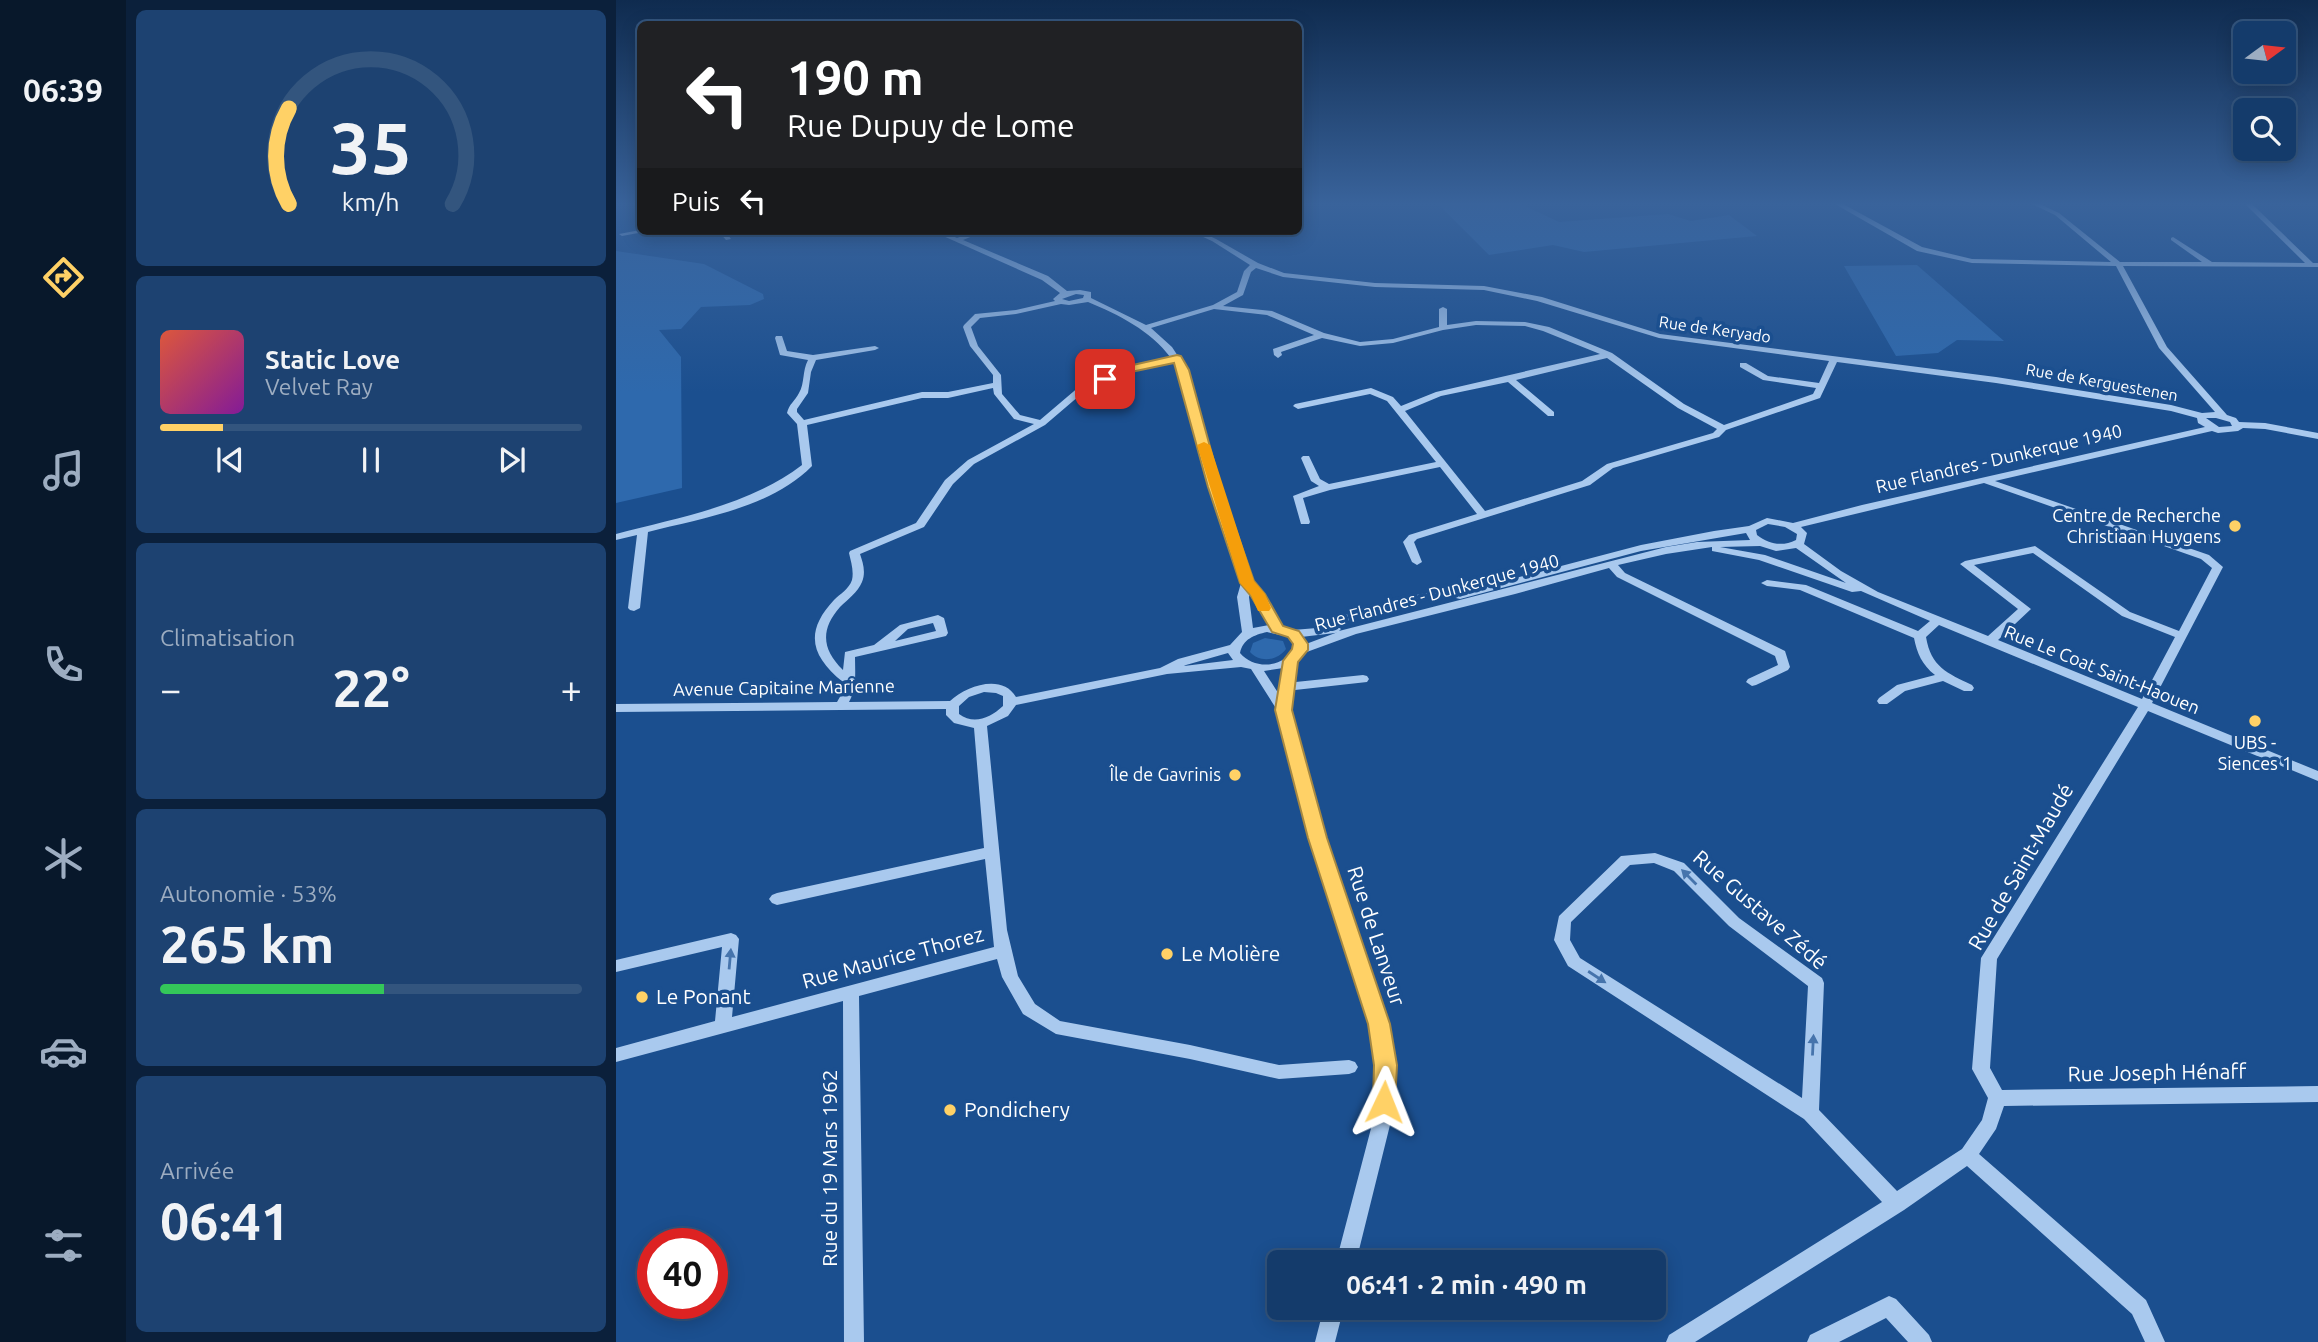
<!DOCTYPE html>
<html lang="fr">
<head>
<meta charset="utf-8">
<style>
  body { margin:0; font-family:Ubuntu,sans-serif; background:#1d4271; color:#f1f3f6; height:100vh; display:flex; flex-direction:column; font-size:26px; white-space:nowrap }
  * { box-sizing:border-box; margin:0 }
  p { font-size:23px; color:#9dadc1 }
  .icon { flex:none; width:38px; height:38px; fill:none; stroke:currentColor; stroke-width:2; stroke-linecap:round; stroke-linejoin:round }
  .map { position:relative; flex:1; overflow:hidden }
  .panel { display:flex; flex-direction:column; gap:10px; padding:10px; background:#0b203b; width:490px }
  .panel>* { flex:none }
  .banner { position:absolute; left:21px; top:21px; width:665px; height:214px; border-radius:10px; box-shadow:0 4px 18px #0003,0 0 0 2px #33557e; background:#202124; color:#fff; overflow:hidden }
  .needle { width:46px; rotate:75deg }
  .buttons { position:absolute; left:1617px; top:21px; display:grid; gap:14px }
  .buttons a { display:grid; place-items:center; width:63px; height:63px; border-radius:10px; background:#143b6b; box-shadow:0 4px 18px #0003,0 0 0 2px #33557e; font-size:35px }
  .speed { position:absolute; left:21px; top:1228px; display:flex; gap:14px; font-size:35px; font-weight:700; text-align:center }
  .speed>* { display:grid; place-content:center; width:91px; height:91px; border-radius:50%; background:#143b6b; box-shadow:0 4px 18px #0003,0 0 0 2px #33557e; line-height:1 }
  .speed .limit { border:10px solid #d22; background:#fff; color:#111 }
  .pin { position:absolute; display:grid; place-items:center; width:60px; height:60px; color:#fff; margin:-30px; border-radius:14px; box-shadow:0 4px 10px #0006 }
  .me { position:absolute; width:77px; margin:-38px; rotate:2deg; stroke-linejoin:round; filter:drop-shadow(0 0 5px #0008) }
  .turn { display:flex; align-items:center; gap:24px; height:147px; padding:0 35px; font-size:32px }
  .turn .icon { width:91px; height:91px; stroke-width:2.5 }
  .turn b { display:block; font-size:49px; line-height:60px }
  .then { display:flex; align-items:center; height:66px; padding:0 35px; background:#0003; gap:14px; font-size:26px }
  .big { font-size:52px; font-weight:700; line-height:1.1 }
  .panel .tile { flex:1; display:flex; flex-direction:column; justify-content:center; gap:10px; min-width:0; padding:0 24px; border-radius:10px; background:#1d4271 }
  .panel .dial { align-items:center; gap:0 }
  .dial svg { height:182px; overflow:visible; fill:none; stroke:#33557e; stroke-width:7; stroke-linecap:round; text-anchor:middle }
  .dial text { fill:#f1f3f6; stroke:none }
  .song { display:flex; align-items:center; gap:21px }
  .cover { width:84px; height:84px; border-radius:10px; background:linear-gradient(135deg,hsl(10 70% 55%),hsl(290 70% 35%)) }
  .played { height:7px; border-radius:4px; background:linear-gradient(90deg,#ffd166 15%,#33557e 15%) }
  .keys { display:flex; justify-content:space-around; direction:ltr }
  .heat { display:flex; justify-content:space-between; align-items:center; font-size:38px; direction:ltr }
  .charge { height:10px; border-radius:5px; background:linear-gradient(90deg,#34c759 53%,#33557e 0) }
  .trip { position:absolute; left:651px; top:1250px; width:399px; height:70px; border-radius:10px; background:#143b6b; box-shadow:0 4px 18px #0003,0 0 0 2px #33557e; font-weight:700; line-height:70px; text-align:center }
  main { display:flex; flex:1; min-height:0 }
  .dock { display:flex; flex-direction:column; width:126px; justify-content:space-around; align-items:center; background:#08182b; color:#9dadc1 }
  .dock .icon { width:49px; height:49px }
  .dock .active { color:#ffd166 }
  .dock b { font-size:32px; color:#f1f3f6 }
  .map>svg:first-child { display:block }
</style>
</head>
<body>
<main>
<nav class="dock">
<b>06:39</b>
<svg class="icon active" aria-label="directions" viewBox="0 0 24 24"><path d="M12 3l9 9-9 9-9-9zM9 14v-3h6M13 9l2 2-2 2"/></svg>
<svg class="icon" aria-label="music" viewBox="0 0 24 24"><path d="M9 18V5l10-2v13"/><circle cx="6" cy="18" r="3"/><circle cx="16" cy="16" r="3"/></svg>
<svg class="icon" aria-label="phone" viewBox="0 0 24 24"><path d="M5 4h4l2 5-3 2q2 4 5 5l2-3 5 2v4C11 20 4 13 5 4z"/></svg>
<svg class="icon" aria-label="climate" viewBox="0 0 24 24"><path d="M12 3v18M4 7l16 10M4 17L20 7"/></svg>
<svg class="icon" aria-label="car" viewBox="0 0 24 24"><path d="M5 17H2v-5l4-1 3-4h7l3 4 3 1v5h-3M9 17h6M6 11h13"/><circle cx="7" cy="17" r="2"/><circle cx="17" cy="17" r="2"/></svg>
<svg class="icon" aria-label="filters" viewBox="0 0 24 24"><path d="M4 7h16M4 17h16"/><circle cx="9" cy="7" r="2"/><circle cx="15" cy="17" r="2"/></svg>
</nav>
<section class="panel">
<div class="tile dial"><svg viewBox="0 0 100 80">
<path d="M14 69A42 42 0 1 1 86 69"/>
<path d="M14 69A42 42 0 0 1 14 27" stroke="#ffd166"/>
<text x="50" y="56" font-size="32" font-weight="700">35</text>
<text x="50" y="72" font-size="11">km/h</text>
</svg></div>
<div class="tile">
<div class="song"><i class="cover"></i><div><b>Static Love</b><p>Velvet Ray</p></div></div>
<div class="played"></div>
<div class="keys"><svg class="icon" aria-label="previous" viewBox="0 0 24 24"><path d="M18 5L8 12l10 7zM5 5v14"/></svg><svg class="icon" aria-label="pause" viewBox="0 0 24 24"><path d="M8 5v14M16 5v14"/></svg><svg class="icon" aria-label="next" viewBox="0 0 24 24"><path d="M6 5l10 7-10 7zM19 5v14"/></svg></div>
</div>
<div class="tile"><p>Climatisation</p>
<div class="heat"><a>−</a><b class="big">22°</b><a>+</a></div>
</div>
<div class="tile"><p>Autonomie · 53%</p><b class="big">265 km</b><div class="charge"></div></div>
<div class="tile"><p>Arrivée</p><b class="big">06:41</b></div>
</section>
<div class="map">
<svg width="1702" height="1342" viewBox="0 0 1702 1342">
  <rect width="100%" height="100%" fill="#1b4f8f"/>
  <path fill="#2e69ad" d="M822,204H905L943,222L1052,214L1075,221L1113,215L1141,236L968,252L937,245L873,255Z
    M0,251L88,264L147,294L148,299L134,305L85,307L65,329L43,330L65,357L66,488L0,503Z
    M1301,265L1388,341L1341,340L1322,353L1280,356L1228,266Z
    M649,638L667,641L670,649C661,661 644,663 634,652L637,643Z"/>
  <g fill="none" stroke-linecap="round" stroke-linejoin="round">
    <path fill="#a9c9ee" fill-rule="evenodd" d="M1219,204H1227L1306,247L1356,259L1495,262L1439,215L1416,204H1424L1443,213L1504,262H1586L1555,240V238L1557,237L1596,262L1689,263L1629,204H1636L1697,263H1702V267L1507,266L1551,347L1611,415L1620,418L1623,422L1649,423L1702,433V439L1649,429L1627,428L1622,431L1602,433L1596,431L1379,481L1593,555L1607,567L1536,703L1702,771V781L1532,711L1381,959L1374,1068L1386,1090L1702,1086V1102L1388,1106L1380,1129L1363,1154L1530,1300L1549,1342H1529L1516,1314L1351,1166L1288,1210L1079,1342H1050L1053,1335L1266,1202L1188,1119L952,966L938,940L943,916L1005,856L1039,853L1068,863L1123,918L1206,978L1208,983L1203,1110L1281,1191L1346,1149L1366,1120L1372,1098L1356,1069L1365,958L1522,707L1323,625L1310,637C1315,667 1331,673 1356,685L1358,688L1356,691H1348L1327,681L1289,691L1271,704H1263L1261,701L1263,698L1281,685L1319,675C1306,665 1301,653 1298,638L1184,590L1151,586L1145,583L1151,580L1190,585L1302,631L1314,621L1245,591L1236,592L1143,560L1096,551V547L1050,554L1002,565L1009,573L1169,651L1174,667L1172,670L1140,685L1136,686L1130,682L1132,679L1162,665L1159,656L1001,577L993,568L899,594L740,634L688,653L681,662L674,667L648,671L673,710L708,838L771,1024L778,1065L776,1117L740,1262H720L758,1117L760,1065L755,1024L694,838L661,710L635,669L625,667L551,674L400,705L392,716L371,726L391,930L402,976L419,1004L444,1021L574,1045L663,1065L733,1060L739,1062L742,1067L739,1072L733,1074L663,1079L574,1059L440,1034L407,1014L386,977L381,959L243,996L248,1342H228L227,1001L0,1062V1048L99,1021L106,947L0,972V960L115,933L120,935L123,939L116,1017L378,947L369,859L161,905L156,903L153,899L156,895L161,893L368,848L358,728L338,723L330,715V709L0,712V704L221,702L225,695L227,682C195,656 188,632 218,600C224,594 233,589 236,580C238,571 235,562 233,553L234,551L300,523L329,480L352,460L418,424L398,419L378,394L377,388L332,398H306L191,425L196,466C155,508 86,518 32,532L24,608L18,611L14,610L12,608L21,535L0,540V534C64,517 132,506 186,465L181,424L171,413C173,404 179,401 183,393C189,383 186,371 192,360L164,355L159,338L160,336H166L171,351L197,355L259,346L263,348L259,350L200,360L195,372L192,393L181,409V412L188,420L306,392H332L377,383V375L354,346L347,327L348,325L359,314L400,310L439,301L437,299L444,293L426,280L316,231H325L341,238L360,231H369L347,240L432,276L451,291L464,290L475,292V298L530,325L597,305L621,292L628,271L634,265L596,241L574,231H583L600,239L642,263L668,273L759,283L868,286L926,297L1044,334L1380,377L1555,405L1586,413L1599,412L1543,348L1500,266L1356,263L1301,251ZM640,268L667,277L759,287L868,290L921,301L1043,338L1213,361L1203,383L1152,376L1130,363H1124V367L1147,380L1200,388L1197,394L1108,425L1068,404L996,353L933,327L909,322L860,321L831,325V309L827,307L823,309V327L777,339L744,342L708,333L656,311L607,306L627,295L635,272ZM460,294L468,295L467,298L453,301L446,299ZM472,302C503,315 534,330 555,358L509,367L464,386L424,420L404,415L386,394L385,375L362,346L355,327L364,318L400,314L445,304L453,305ZM598,309L651,315L698,335L657,349L658,355L662,358L666,355L665,352L706,338L744,346L777,343L827,330L860,325L909,326L927,331L984,354L820,392L785,406L777,397L755,388L679,404L677,406L682,409L754,394L771,401L820,462L713,484L704,479L693,456H687L685,458L695,481L703,486L677,496L685,524H693L694,522L687,498L714,490L824,467L861,514L793,535L787,542L796,562L801,565L806,562L798,542L801,539L974,485L997,468L1103,437L1110,430L1204,398L1221,362L1380,383L1555,411L1581,418L1582,423L1589,427L1246,505L1177,523L1151,518L1133,526L1098,531L1025,545L858,589L857,586L853,585L800,595L700,623L698,625L701,628L677,630L666,628L647,594L636,582L604,487L571,370L556,347L535,328ZM991,358L1062,408L1101,429L1097,433L991,464L966,481L869,511L789,411L825,396L892,382L932,416H938V412L900,380ZM558,362L563,370L594,487L625,583L621,597L626,632L614,645L562,659L544,668L400,697C386,673 350,686 334,701L233,702C241,688 239,672 239,657L330,636L332,633L328,618L322,615L284,625L258,645L229,652L227,670C206,649 204,630 224,607C232,599 242,592 246,582C250,572 247,563 244,554L308,527L337,484L358,464L429,425L470,390L514,371ZM1590,418H1600L1614,422L1616,426L1603,427ZM1368,483L1585,559L1596,568L1563,631L1514,612L1419,546L1349,561L1344,564L1402,609L1372,636L1262,592L1225,571L1188,544L1191,533L1185,527ZM1152,524L1169,527L1181,534L1180,540C1166,547 1153,544 1141,535L1140,530ZM1130,533L1134,540L1081,542L1050,547L723,631L725,629L723,627L712,626L801,601L840,594L838,596L840,598L844,599L1025,551ZM1144,546L1160,551L1180,548L1230,583L1149,555L1104,547ZM1417,553L1506,616L1559,637L1526,699L1382,640L1415,609L1358,565ZM634,593L636,596L653,625L637,628L633,597ZM317,623L320,631L279,641L292,629ZM651,632L673,637L678,644C672,668 639,671 624,653C627,639 638,635 651,632ZM722,632L690,644L685,637L719,633ZM612,653L617,660L568,666L570,665ZM368,692L380,693L387,696V706C374,718 358,725 343,714V706L353,697ZM1038,863L1058,871L1113,926L1192,986L1186,1098L964,958L954,940L955,922L1014,865Z
      M24,230L33,231L6,236L3,234Z
      M102,231H109L115,239L110,240Z
      M747,675L751,676L753,679L751,682L670,691L664,687L670,683Z
      M1273,1296L1280,1299L1313,1335L1316,1342H1292L1270,1318L1223,1342H1191L1194,1335Z
      M708,1307H728L719,1342H699Z"/>
  </g>
  <defs><path id="oneway-solid" d="M-6-.8H1V-3.2L6.5 0L1 3.2V.8H-6Z" transform="scale(1.75)"/></defs>
  <g fill="#4674ac">
    <use href="#oneway-solid" transform="translate(1073 877) rotate(-135)"/>
    <use href="#oneway-solid" transform="translate(114 959) rotate(-85)"/>
    <use href="#oneway-solid" transform="translate(981 977) rotate(33)"/>
    <use href="#oneway-solid" transform="translate(1197 1045) rotate(-87)"/>
  </g>
  <linearGradient id="sky" x2="0" y2="1"><stop stop-color="#0f2b4f"/><stop offset="0.52" stop-color="#39639b"/><stop offset="1" stop-color="#39639b" stop-opacity="0"/></linearGradient>
  <rect width="1702" height="392" fill="url(#sky)"/>
  <path fill="#ffd166" stroke="#a68842" stroke-width="2" d="M561,355L565,356L573,370L605,487L638,581L649,594L667,626L683,631L692,644V650L682,662L676,710L711,838L774,1024L781,1065L779,1102L776,1110L768,1113L760,1110L757,1102L758,1065L752,1024L692,838L659,710L667,661L676,649L677,644L672,637L656,632L635,596L624,583L592,487L558,363L515,372L489,382L484,379L508,367Z"/>
  <path fill="#f59e0b" d="M588,442L594,445L638,581L649,594L655,608L653,611H642L635,595L624,583L581,445Z"/>
  <g fill="#ffd166" stroke="#1b4f8f" stroke-width="2.5">
    <circle cx="1619" cy="526" r="7"/>
    <circle cx="1639" cy="721" r="7"/>
    <circle cx="619" cy="775" r="7"/>
    <circle cx="551" cy="954" r="7"/>
    <circle cx="26" cy="997" r="7"/>
    <circle cx="334" cy="1110" r="7"/>
  </g>
  <g text-anchor="middle" stroke-width="7" stroke-linejoin="round" paint-order="stroke">
    <g font-size="16" fill="#fff" stroke="#1b4f8f">
      <text transform="translate(1099 329) rotate(8)" y="6">Rue de Keryado</text>
      <text transform="translate(1486 382) rotate(10)" y="6">Rue de Kerguestenen</text>
    </g>
    <g font-size="18" fill="#fff" stroke="#1b4f8f">
      <text transform="translate(1383 459) rotate(-13)" y="6">Rue Flandres - Dunkerque 1940</text>
      <text transform="translate(821 593) rotate(-15)" y="6">Rue Flandres - Dunkerque 1940</text>
      <text transform="translate(1486 670) rotate(22)" y="6">Rue Le Coat Saint-Haouen</text>
      <text transform="translate(168 688) rotate(-1)" y="6">Avenue Capitaine Marienne</text>
    </g>
    <g font-size="18" fill="#fff" stroke="#1b4f8f" text-anchor="end">
      <text x="1605" y="522">Centre de Recherche<tspan x="1605" dy="21">Christiaan Huygens</tspan></text>
      <text x="1639" y="749" text-anchor="middle">UBS -<tspan x="1639" dy="21">Siences 1</tspan></text>
      <text x="605" y="781">Île de Gavrinis</text>
    </g>
    <g font-size="21" fill="#fff" stroke="#1b4f8f">
      <text transform="translate(1405 867) rotate(-60)" y="7">Rue de Saint-Maudé</text>
      <text transform="translate(1144 910) rotate(41)" y="7">Rue Gustave Zédé</text>
      <text transform="translate(760 936) rotate(72)" y="7">Rue de Lanveur</text>
      <text transform="translate(277 958) rotate(-15)" y="7">Rue Maurice Thorez</text>
      <text transform="translate(1541 1073) rotate(-1)" y="7">Rue Joseph Hénaff</text>
      <text transform="translate(214 1168) rotate(-90)" y="7">Rue du 19 Mars 1962</text>
    </g>
    <g font-size="21" fill="#fff" stroke="#1b4f8f" text-anchor="start">
      <text x="565" y="961">Le Molière</text>
      <text x="40" y="1004">Le Ponant</text>
      <text x="348" y="1117">Pondichery</text>
    </g>
  </g>
</svg>
<div class="buttons">
<a><svg class="needle" viewBox="-14 -14 28 28"><path d="M0-13l5 13h-10z" fill="#e53935"/><path d="M0 13l5-13h-10z" fill="#9dadc1"/></svg></a>
<a><svg class="icon" aria-label="search" viewBox="0 0 24 24"><circle cx="10" cy="10" r="6"/><path d="M15 15l6 6"/></svg></a>
</div>
<div class="speed"><div class="limit">40</div></div>
<div class="pin" style="left:489px;top:379px;background:#d93025"><svg class="icon" aria-label="arrive" viewBox="0 0 24 24"><path d="M6 21V4h12l-3 4 3 4H6"/></svg></div>
<svg class="me" style="left:768px;top:1102px" viewBox="-20 -20 40 40"><path d="M0-17L14 15 0 8-14 15z" fill="#ffd166" stroke="#fff" stroke-width="4"/></svg>
<div class="trip">06:41 · 2 min · 490 m</div>
<div class="banner">
<div class="turn"><svg class="icon" aria-label="left" viewBox="0 0 24 24"><path d="M17 20v-9H6M10 6l-5 5 5 5"/></svg><div><b>190 m</b>Rue Dupuy de Lome</div></div>
<div class="then">Puis<svg class="icon" aria-label="left" viewBox="0 0 24 24"><path d="M17 20v-9H6M10 6l-5 5 5 5"/></svg></div>
</div>
</div>
</main>
</body>
</html>
